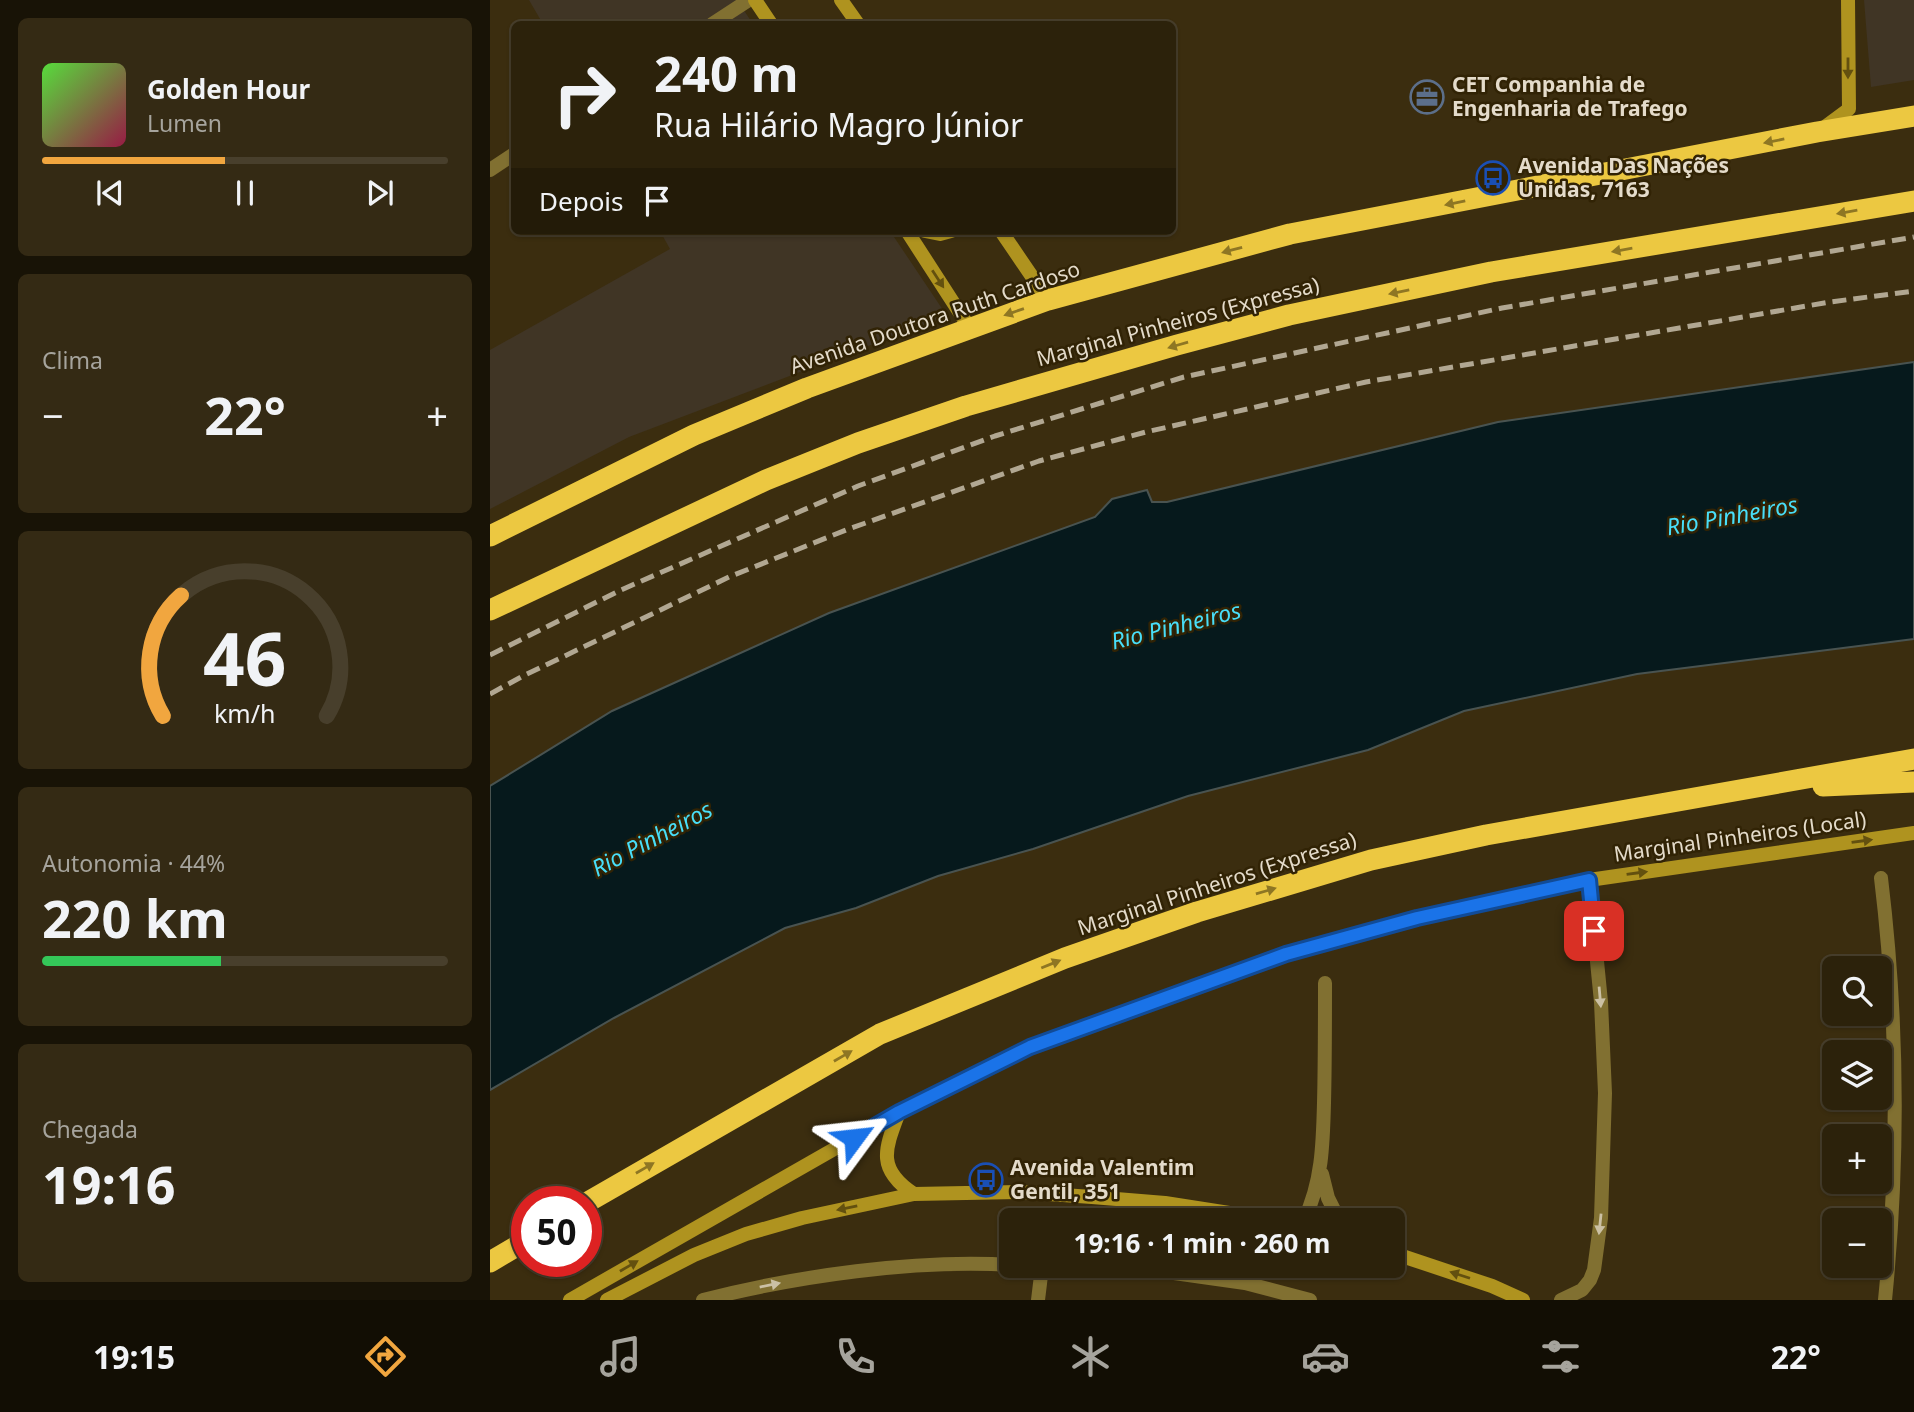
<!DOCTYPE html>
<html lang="pt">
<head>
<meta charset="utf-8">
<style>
  body { margin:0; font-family:"Noto Sans",sans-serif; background:#342a14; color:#f1f3f6; height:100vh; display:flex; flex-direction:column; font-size:26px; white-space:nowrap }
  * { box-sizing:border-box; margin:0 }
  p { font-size:23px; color:#a6a49d }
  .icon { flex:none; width:38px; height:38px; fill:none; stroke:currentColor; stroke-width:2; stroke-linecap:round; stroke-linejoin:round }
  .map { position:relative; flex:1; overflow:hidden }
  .drawer { display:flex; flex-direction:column; gap:18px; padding:18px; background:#181306; width:490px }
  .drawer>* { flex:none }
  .hud { position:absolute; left:21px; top:21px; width:665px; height:214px; border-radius:10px; box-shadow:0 2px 5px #0004,0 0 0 2px #483f2c; background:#2c220b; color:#f1f3f6; overflow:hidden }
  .controls { position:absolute; left:1332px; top:956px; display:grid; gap:14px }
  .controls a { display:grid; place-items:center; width:70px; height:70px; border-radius:10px; background:#2c220b; box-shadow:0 2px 5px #0004,0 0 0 2px #483f2c; font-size:35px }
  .speed { position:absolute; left:21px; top:1186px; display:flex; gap:14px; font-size:35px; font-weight:700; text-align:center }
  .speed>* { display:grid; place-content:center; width:91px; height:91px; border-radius:50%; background:#2c220b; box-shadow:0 2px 5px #0004,0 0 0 2px #483f2c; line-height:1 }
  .speed .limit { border:10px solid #d22; background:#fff; color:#111 }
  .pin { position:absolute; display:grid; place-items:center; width:60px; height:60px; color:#fff; margin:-30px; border-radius:14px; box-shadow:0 4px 10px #0006 }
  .me { position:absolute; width:77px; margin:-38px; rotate:60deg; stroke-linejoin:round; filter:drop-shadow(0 0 5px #0008) }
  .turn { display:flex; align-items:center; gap:24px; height:147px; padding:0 28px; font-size:32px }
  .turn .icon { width:91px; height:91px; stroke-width:2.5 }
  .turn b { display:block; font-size:49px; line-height:60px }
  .then { display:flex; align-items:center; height:66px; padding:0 28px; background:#0003; gap:14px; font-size:26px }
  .big { font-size:52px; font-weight:700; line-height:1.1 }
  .drawer .widget { flex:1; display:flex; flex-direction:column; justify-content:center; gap:10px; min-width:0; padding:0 24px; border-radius:10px; background:#342a14 }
  .drawer .dial { align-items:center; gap:0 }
  .dial svg { height:182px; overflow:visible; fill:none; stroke:#483f2c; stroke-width:7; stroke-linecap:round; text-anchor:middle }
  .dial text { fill:#f1f3f6; stroke:none }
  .song { display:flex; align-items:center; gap:21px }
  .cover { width:84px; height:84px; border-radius:10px; background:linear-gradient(135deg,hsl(110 70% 55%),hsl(340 70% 35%)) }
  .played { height:7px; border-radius:4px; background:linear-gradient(90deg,#f1a63f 45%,#483f2c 45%) }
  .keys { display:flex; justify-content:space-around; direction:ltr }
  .heat { display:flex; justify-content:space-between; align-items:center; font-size:38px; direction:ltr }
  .charge { height:10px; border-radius:5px; background:linear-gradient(90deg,#34c759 44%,#483f2c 0) }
  .trip { position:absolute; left:509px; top:1208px; width:406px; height:70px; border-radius:10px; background:#2c220b; box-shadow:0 2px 5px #0004,0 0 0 2px #483f2c; font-weight:700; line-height:70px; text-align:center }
  .tab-bar { display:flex; height:112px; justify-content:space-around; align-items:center; background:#120e04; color:#a6a49d }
  .tab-bar .icon { width:49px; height:49px }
  .tab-bar .selected { color:#f1a63f }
  .tab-bar b { font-size:32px; color:#f1f3f6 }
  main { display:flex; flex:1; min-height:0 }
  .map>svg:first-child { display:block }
</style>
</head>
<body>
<main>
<section class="drawer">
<div class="widget">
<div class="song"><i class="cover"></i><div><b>Golden Hour</b><p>Lumen</p></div></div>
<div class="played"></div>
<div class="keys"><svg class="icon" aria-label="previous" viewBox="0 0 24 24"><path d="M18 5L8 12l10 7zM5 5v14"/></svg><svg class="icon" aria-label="pause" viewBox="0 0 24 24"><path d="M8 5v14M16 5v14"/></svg><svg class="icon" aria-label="next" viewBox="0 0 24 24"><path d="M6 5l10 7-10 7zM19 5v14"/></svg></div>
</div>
<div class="widget"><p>Clima</p>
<div class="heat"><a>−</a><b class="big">22°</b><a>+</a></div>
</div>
<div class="widget dial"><svg viewBox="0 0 100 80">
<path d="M14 69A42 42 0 1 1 86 69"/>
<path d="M14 69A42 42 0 0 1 22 16" stroke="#f1a63f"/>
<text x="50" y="56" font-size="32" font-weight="700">46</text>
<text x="50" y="72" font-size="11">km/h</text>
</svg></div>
<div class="widget"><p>Autonomia · 44%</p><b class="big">220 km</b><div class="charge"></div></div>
<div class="widget"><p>Chegada</p><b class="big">19:16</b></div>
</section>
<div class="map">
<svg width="1424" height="1300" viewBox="0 0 1424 1300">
  <rect width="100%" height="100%" fill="#3b2d0f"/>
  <path fill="#403525" d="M39,0H247L263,24H53Z
    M1374,0H1424V80L1381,87Z
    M170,231H400L457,316L139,437L0,509V350L180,249Z"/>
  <path fill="#06191c" stroke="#495350" stroke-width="2" d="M1424,362V639L1147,674L974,711L878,750L698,796L543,849L448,876L366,908L295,928L124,1018L0,1090V786L122,711L339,613L605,517L622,499L657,490L662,502H677L1008,422Z"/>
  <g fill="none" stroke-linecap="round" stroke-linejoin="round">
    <path stroke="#817031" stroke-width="14" d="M222,24L259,0
      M0,170L24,154
      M1391,878C1408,1018 1409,1160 1395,1300
      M832,1174L838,1198L849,1220
      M814,1220C832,1183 833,1144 834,1103C835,1063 835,1023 835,983
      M525,1265L677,1272L755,1283L820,1300
      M213,1300C306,1276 426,1259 522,1265
      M548,1300L552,1267
      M1071,1300L1092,1290L1100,1280L1104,1270L1111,1218L1115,1093L1111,1002L1099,880"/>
    <path stroke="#af931f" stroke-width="14" d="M265,0L281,24
      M351,0L368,24
      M1332,129L1359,109L1358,0
      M417,231L479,327
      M435,231L450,234L461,231
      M511,231L558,300
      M409,1112C395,1149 386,1169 424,1194
      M903,1253L1002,1286L1033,1300
      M80,1300L409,1112L540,1047L795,954L927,918L1099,880L1424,833
      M117,1300L204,1255L256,1234L312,1218L424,1194L529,1192L602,1197L675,1203L784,1220"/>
    <path stroke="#ecc841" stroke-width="21" d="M0,536L204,435L317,388L558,300L800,234L1327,132L1424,116
      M0,610L276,480L368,443L476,406L687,345L799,315L1001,272L1424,201
      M1333,786L1424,782
      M96,1203L390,1034L575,958L707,912L881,860L996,835L1424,759
      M0,1262L37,1240"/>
    <path stroke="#b1a792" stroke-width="5" stroke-dasharray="14 7" stroke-linecap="butt" d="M0,655L131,590L368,486L505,436L694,377L1012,308L1424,237
      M0,694L33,676L239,577L356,530L549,461L656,432L876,382L1340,302L1424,291"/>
  </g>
  <defs><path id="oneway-solid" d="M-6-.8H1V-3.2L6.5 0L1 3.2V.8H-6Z" transform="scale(1.75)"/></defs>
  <g fill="#63500f">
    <use href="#oneway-solid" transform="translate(1358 68) rotate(90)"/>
    <use href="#oneway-solid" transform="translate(448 279) rotate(57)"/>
    <use href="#oneway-solid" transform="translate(1372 841) rotate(-8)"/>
    <use href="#oneway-solid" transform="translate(1147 873) rotate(-8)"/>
    <use href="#oneway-solid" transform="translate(357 1208) rotate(168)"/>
    <use href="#oneway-solid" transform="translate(139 1266) rotate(-30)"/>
    <use href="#oneway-solid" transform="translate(970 1275) rotate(-162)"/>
  </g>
  <g fill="#8e7623">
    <use href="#oneway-solid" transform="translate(1284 141) rotate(169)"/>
    <use href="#oneway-solid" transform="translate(965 203) rotate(168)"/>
    <use href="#oneway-solid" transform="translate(1357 212) rotate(170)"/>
    <use href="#oneway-solid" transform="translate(742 250) rotate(165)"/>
    <use href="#oneway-solid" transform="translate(1132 250) rotate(170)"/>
    <use href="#oneway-solid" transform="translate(909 292) rotate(168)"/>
    <use href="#oneway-solid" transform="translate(524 312) rotate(161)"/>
    <use href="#oneway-solid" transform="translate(688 345) rotate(164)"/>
    <use href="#oneway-solid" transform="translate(776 891) rotate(-16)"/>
    <use href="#oneway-solid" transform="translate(561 964) rotate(-22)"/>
    <use href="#oneway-solid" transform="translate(353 1056) rotate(-30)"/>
    <use href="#oneway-solid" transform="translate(155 1168) rotate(-30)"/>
  </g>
  <g fill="#cbc0a4">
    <use href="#oneway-solid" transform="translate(1110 997) rotate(85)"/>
    <use href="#oneway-solid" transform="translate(1110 1224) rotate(96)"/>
    <use href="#oneway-solid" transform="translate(280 1285) rotate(-11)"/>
  </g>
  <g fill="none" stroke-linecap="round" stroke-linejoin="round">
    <defs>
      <path id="route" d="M364,1138L409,1112L540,1047L796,954L927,918L1099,880L1104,931"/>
    </defs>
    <use href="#route" stroke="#114b97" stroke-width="18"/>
    <use href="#route" stroke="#1a73e8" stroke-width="12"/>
  </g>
  <defs>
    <symbol id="office-ring" viewBox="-11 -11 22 22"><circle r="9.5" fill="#312305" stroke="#5c6f8a" stroke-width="1.5"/><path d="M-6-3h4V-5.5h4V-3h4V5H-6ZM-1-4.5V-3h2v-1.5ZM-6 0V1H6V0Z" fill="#5c6f8a"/></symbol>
    <symbol id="bus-ring" viewBox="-11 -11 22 22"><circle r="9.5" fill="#312305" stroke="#1a4fb4" stroke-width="1.5"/><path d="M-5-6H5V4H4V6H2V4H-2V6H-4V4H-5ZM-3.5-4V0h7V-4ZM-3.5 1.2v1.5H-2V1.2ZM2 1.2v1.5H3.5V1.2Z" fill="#1a4fb4"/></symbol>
  </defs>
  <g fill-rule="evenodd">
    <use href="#office-ring" x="918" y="78" width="38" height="38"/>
    <use href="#bus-ring" x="984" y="159" width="38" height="38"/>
    <use href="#bus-ring" x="477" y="1161" width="38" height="38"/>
  </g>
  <g text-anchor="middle" stroke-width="5" stroke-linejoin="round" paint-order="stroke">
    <g font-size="21" font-weight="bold" fill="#e4dbca" stroke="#312305" text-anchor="start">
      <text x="962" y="92">CET Companhia de<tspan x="962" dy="24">Engenharia de Trafego</tspan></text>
      <text x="1028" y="173">Avenida Das Nações<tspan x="1028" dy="24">Unidas, 7163</tspan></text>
      <text x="520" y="1175">Avenida Valentim<tspan x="520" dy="24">Gentil, 351</tspan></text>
    </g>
    <g font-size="21" fill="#e4dbca" stroke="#312305">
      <text transform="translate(445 318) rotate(-19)" y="7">Avenida Doutora Ruth Cardoso</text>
      <text transform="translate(688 322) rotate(-15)" y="7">Marginal Pinheiros (Expressa)</text>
      <text transform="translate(1250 837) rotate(-8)" y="7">Marginal Pinheiros (Local)</text>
      <text transform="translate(727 884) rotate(-18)" y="7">Marginal Pinheiros (Expressa)</text>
    </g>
    <g font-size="23" font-style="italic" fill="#48def8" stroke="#312305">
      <text transform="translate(1242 516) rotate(-10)" y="8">Rio Pinheiros</text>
      <text transform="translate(686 626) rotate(-14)" y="8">Rio Pinheiros</text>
      <text transform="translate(162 839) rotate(-28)" y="8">Rio Pinheiros</text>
    </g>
  </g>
</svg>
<div class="controls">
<a><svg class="icon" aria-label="search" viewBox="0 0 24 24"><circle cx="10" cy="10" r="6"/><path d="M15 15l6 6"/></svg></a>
<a><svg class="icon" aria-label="layers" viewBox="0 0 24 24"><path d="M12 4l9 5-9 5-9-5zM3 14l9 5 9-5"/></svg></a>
<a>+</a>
<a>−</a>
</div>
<div class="speed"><div class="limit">50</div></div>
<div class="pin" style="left:1104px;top:931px;background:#d93025"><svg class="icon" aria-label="arrive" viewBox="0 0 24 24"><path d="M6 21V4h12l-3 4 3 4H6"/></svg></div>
<svg class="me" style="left:364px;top:1138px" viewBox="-20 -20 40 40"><path d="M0-17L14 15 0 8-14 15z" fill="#1a73e8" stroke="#fff" stroke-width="4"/></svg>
<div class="trip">19:16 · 1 min · 260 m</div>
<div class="hud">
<div class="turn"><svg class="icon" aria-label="right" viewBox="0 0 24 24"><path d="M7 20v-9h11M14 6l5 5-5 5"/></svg><div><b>240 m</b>Rua Hilário Magro Júnior</div></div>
<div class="then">Depois<svg class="icon" aria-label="arrive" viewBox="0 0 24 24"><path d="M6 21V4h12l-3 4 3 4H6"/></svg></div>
</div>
</div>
</main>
<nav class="tab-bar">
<b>19:15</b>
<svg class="icon selected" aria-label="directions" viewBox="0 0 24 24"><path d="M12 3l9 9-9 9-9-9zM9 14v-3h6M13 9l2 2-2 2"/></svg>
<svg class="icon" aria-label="music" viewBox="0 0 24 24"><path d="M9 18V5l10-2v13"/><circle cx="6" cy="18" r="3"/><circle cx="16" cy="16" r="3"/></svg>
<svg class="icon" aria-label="phone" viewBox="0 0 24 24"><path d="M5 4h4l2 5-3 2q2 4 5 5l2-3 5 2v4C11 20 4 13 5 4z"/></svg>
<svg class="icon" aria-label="climate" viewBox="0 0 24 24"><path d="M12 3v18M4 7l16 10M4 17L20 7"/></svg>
<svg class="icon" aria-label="car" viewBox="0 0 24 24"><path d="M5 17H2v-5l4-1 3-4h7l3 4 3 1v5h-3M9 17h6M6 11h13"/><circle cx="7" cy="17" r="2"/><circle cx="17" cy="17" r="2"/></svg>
<svg class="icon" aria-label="filters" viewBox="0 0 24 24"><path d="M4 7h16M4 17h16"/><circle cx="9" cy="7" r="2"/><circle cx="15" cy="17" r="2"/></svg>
<b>22°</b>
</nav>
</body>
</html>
